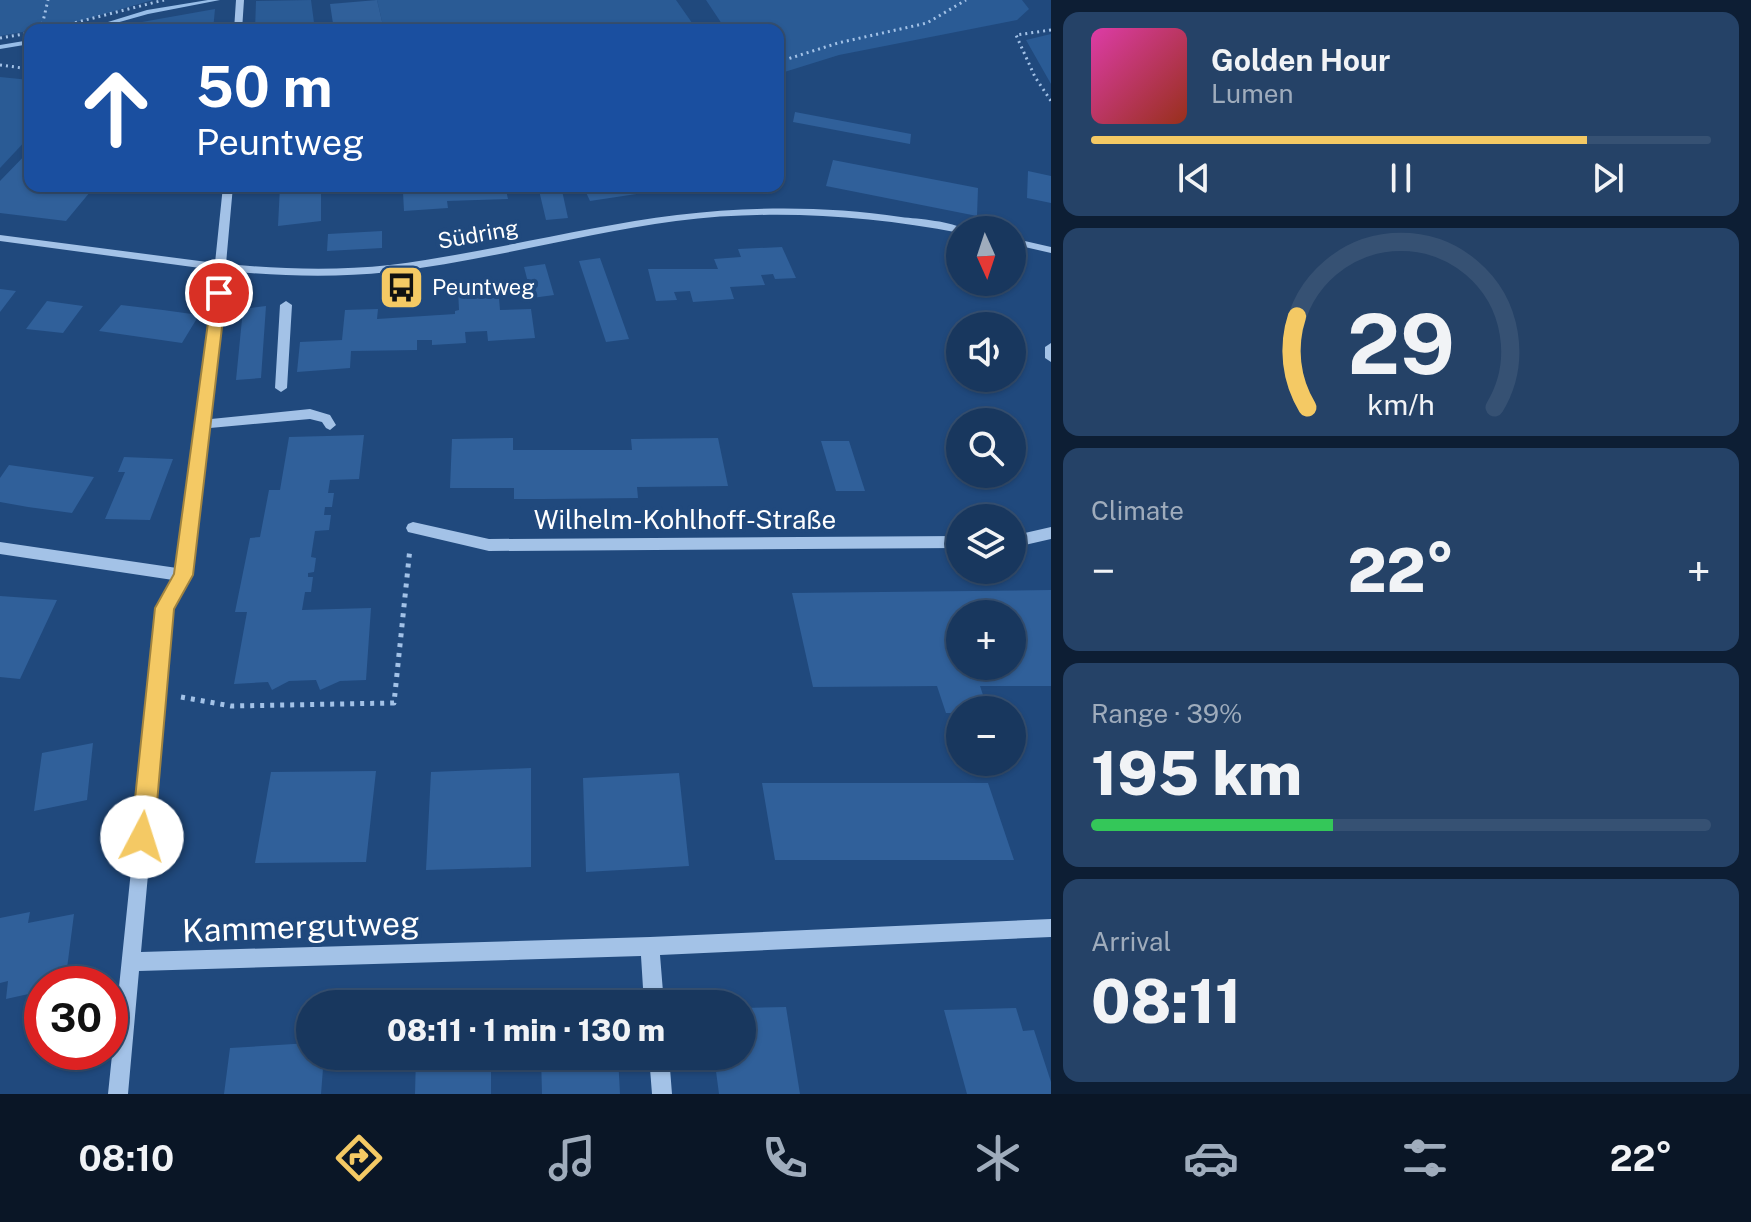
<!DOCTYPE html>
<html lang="en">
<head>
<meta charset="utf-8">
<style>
  body { margin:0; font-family:"Public Sans",sans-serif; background:#254267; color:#f1f3f6; height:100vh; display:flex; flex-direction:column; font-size:30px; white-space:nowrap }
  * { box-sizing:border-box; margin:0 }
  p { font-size:26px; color:#9facbc }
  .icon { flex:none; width:44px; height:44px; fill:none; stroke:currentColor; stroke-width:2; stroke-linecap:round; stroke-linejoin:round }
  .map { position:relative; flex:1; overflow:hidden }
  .drawer { display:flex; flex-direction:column; gap:12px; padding:12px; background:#0d1e34; width:700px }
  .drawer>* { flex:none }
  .top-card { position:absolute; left:24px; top:24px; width:760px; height:168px; border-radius:16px; box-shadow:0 2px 6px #0004,0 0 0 2px #365173; background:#1a4fa0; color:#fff; overflow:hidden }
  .needle { width:52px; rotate:177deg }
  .controls { position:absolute; left:946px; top:216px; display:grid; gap:16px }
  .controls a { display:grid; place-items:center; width:80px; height:80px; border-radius:50%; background:#18375e; box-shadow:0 2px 6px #0004,0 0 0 2px #365173; font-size:40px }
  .speed { position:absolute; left:24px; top:966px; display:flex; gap:16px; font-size:40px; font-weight:700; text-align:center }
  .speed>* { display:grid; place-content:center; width:104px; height:104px; border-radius:50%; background:#18375e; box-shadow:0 2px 6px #0004,0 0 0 2px #365173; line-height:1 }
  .speed .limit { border:12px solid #d22; background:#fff; color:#111 }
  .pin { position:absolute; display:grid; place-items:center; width:68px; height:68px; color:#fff; margin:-34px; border:4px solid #fff; border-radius:50%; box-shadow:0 2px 8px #0007 }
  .me { position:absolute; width:88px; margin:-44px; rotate:5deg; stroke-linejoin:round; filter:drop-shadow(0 0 6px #0008) }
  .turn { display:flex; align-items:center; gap:28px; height:168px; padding:0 40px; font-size:36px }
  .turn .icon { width:104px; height:104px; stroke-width:2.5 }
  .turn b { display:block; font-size:56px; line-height:68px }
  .big { font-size:60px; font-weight:800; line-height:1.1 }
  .drawer .card { flex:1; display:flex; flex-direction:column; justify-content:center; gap:12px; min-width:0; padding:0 28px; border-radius:16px; background:#254267 }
  .drawer .dial { align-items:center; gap:0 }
  .dial svg { height:208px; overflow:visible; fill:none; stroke:#365173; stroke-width:7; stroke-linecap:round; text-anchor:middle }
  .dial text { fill:#f1f3f6; stroke:none }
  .song { display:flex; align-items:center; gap:24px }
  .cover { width:96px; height:96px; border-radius:12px; background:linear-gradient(135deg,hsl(320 70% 55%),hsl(10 70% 35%)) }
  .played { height:8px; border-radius:4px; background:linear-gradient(90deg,#f4c964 80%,#365173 80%) }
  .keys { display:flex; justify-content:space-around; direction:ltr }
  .heat { display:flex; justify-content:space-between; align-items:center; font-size:44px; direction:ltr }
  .charge { height:12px; border-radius:6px; background:linear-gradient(90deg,#34c759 39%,#365173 0) }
  .trip { position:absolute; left:296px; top:990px; width:460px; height:80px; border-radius:40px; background:#18375e; box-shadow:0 2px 6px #0004,0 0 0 2px #365173; font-weight:800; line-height:80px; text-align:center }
  .tabs { display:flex; height:128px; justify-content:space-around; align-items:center; background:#0a1626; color:#9facbc }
  .tabs .icon { width:56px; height:56px }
  .tabs .active { color:#f4c964 }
  .tabs b { font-size:36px; color:#f1f3f6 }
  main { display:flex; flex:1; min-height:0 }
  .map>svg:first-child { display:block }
</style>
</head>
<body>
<main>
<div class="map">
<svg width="1051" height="1094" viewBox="0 0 1051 1094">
  <rect width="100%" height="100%" fill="#20497d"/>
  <path fill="#2a5b95" d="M0,0H153L73,23L0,36Z
    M311,0L315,30H255L256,1Z
    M377,0H676L697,30H384Z
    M706,0H1022L1029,9L1017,20L839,55L778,74V30H726Z
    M215,9L213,30H97Z
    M1051,34V84L1026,40Z
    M0,77L30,80V136L0,168Z"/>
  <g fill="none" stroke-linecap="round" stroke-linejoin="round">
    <path fill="#97bde8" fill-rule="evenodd" d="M208,0H220L148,14L91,30H82L147,10Z
      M30,40V44L0,49V45Z"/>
  </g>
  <path fill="#30609a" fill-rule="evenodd" d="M377,0L384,30H334L330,4Z
    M795,112L911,134L910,144L793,122Z
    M30,150V186H95L66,221L0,213V181Z
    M833,160L978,188L977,216L826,186Z
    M1028,171L1051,176V203L1027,198Z
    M280,186H321V221L278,226Z
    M429,186H505L508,199L447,201L448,208L404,211L403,192L430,189Z
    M538,186H561L568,218L546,220Z
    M583,186H676V188L590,201Z
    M382,231V248L327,251L328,234Z
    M782,247L796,278L775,279L773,274L761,275L765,285L730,287L734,299L693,302L690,291L674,292L677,300L656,301L648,269H718L714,259L741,257L738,249Z
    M600,258L629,339L606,342L579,261Z
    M545,264L554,295L532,298L524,267Z
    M498,287L500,310L531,309L535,338L488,341L487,331L465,332L466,343L432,345V340H417V350L351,351L350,368L297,372L300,342L342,340L345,310L378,309L377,319L455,314V311L459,310L458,289Z
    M0,289L16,291L0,312Z
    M47,301L83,306L63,333L26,329Z
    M121,305L163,310L199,315L182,343L99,331Z
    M266,306L261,378L236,380L243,309Z
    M364,435L359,479L330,480L328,493H334L332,507H325L324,515H331L329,530L315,531L311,557L316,558L314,572L308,573V577H313L311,592H305L302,610L371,608L366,680L340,681L320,690L316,680L289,681L272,690L268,682L234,684L247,612H235L250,538L260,537L269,490H280L289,437Z
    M513,438V450H632L631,439L718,438L728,486L637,487L638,498L545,499H514V488H450L452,439Z
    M821,441H849L865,491H836Z
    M124,457L173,459L150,520L105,519L125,472H118Z
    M9,465L51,471L94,477L72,513L28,507L0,502V478Z
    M1051,590V686H980L988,710H960V713H946L937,686L813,687L792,593ZM960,614H1012V666H960Z
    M0,596L57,600L20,679L0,677Z
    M93,743L87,800L34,811L42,753Z
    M531,768V867L426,870L431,772Z
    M376,771L366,862L255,863L271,772Z
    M679,773L689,866L586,872L583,778Z
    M762,783H988L1014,860H775Z
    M30,912L28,923L74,914L65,984H42V991L6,999L8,981L0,983V918Z
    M786,1007L800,1094H719L714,1056H742V1008Z
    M1016,1008L1023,1031L1034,1030L1051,1082V1094H967L944,1010Z
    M310,1043V1056H324L321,1094H224L230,1048Z
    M416,1056H491V1094H415Z
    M541,1056H618L620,1094H542Z"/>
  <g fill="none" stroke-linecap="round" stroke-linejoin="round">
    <path stroke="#a3c2e7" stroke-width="3" stroke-dasharray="2 4" stroke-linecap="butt" d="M41,30L48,0
      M46,30L164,0
      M1051,30L1016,35L1035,77L1051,101
      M0,38L30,33
      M778,62L838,43L927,23L966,0
      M0,65L30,69"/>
    <path stroke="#a3c2e7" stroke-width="5" stroke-dasharray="4 6" stroke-linecap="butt" d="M181,697L231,706L394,703L410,548"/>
    <path fill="#a3c2e7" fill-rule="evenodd" d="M236,0H244L242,30H234Z
      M223,186H233L226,264C280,269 335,271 390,265C486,253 581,227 677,215C751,206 828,206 901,217C919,219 952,221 966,230H960V233C866,215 771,209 676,221C580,234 486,261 389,272C334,278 280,276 225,271L211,419L310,409L330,415L336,425L330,430L326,428L322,422L310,419L210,428L190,575L172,609L141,952L650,937L1051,919V937L660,955L664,1004H644L641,956L139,971L128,1094H108L158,608L173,580L0,554V542L177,568L202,395L215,270L0,241V235L215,263Z
      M1012,238L1051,247V253L1012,244Z
      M286,301L292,305L287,388L281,392L275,388L280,305Z
      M1051,343V362L1045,358V347Z
      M413,522L489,539L960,536V548L489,551L408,532L406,528L408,524Z
      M1051,527V539L1012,548V536Z
      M649,1056H669L672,1094H652Z"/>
  </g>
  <path fill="#f4c964" stroke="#9f8341" stroke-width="2" d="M219,288L226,293L193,575L174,609L154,837L150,845L142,848L134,845L131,837L155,608L174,574L212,293Z"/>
  <defs>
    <symbol id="bus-square" viewBox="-11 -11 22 22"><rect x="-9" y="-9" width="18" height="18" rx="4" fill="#f4c964" stroke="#20497d"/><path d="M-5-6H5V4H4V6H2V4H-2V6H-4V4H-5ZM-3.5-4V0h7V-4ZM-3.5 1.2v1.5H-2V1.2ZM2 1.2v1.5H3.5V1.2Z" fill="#111"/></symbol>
  </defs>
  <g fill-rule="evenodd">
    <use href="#bus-square" x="376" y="262" width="51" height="51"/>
  </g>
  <g text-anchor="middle" stroke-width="8" stroke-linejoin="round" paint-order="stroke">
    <g font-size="22" fill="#fff" stroke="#20497d">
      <text transform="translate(478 234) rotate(-10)" y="8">Südring</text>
    </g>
    <g font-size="22" fill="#fff" stroke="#20497d" text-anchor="start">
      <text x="432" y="295">Peuntweg</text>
    </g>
    <g font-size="26" fill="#fff" stroke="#20497d">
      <text x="685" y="529">Wilhelm-Kohlhoff-Straße</text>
    </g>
    <g font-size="32" fill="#fff" stroke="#20497d">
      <text transform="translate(301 927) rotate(-2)" y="11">Kammergutweg</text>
    </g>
  </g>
</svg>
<div class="controls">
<a><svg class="needle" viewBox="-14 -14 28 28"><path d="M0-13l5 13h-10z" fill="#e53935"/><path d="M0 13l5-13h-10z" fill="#9facbc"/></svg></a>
<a><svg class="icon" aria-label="sound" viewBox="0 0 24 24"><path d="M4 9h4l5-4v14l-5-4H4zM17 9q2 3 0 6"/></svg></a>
<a><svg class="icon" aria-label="search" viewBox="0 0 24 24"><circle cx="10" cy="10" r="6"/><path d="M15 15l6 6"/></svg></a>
<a><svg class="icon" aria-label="layers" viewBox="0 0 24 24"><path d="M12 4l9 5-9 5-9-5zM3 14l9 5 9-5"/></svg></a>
<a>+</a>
<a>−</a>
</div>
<div class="speed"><div class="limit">30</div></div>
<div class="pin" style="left:219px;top:293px;background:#d93025"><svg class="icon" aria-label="arrive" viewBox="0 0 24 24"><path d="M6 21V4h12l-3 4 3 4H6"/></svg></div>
<svg class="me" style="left:142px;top:837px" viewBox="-20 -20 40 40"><circle r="19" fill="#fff"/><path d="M0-13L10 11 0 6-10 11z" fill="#f4c964"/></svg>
<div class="trip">08:11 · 1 min · 130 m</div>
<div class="top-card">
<div class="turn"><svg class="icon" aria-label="ahead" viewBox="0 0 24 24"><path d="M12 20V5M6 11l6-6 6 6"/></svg><div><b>50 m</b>Peuntweg</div></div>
</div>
</div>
<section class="drawer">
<div class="card">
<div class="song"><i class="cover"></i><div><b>Golden Hour</b><p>Lumen</p></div></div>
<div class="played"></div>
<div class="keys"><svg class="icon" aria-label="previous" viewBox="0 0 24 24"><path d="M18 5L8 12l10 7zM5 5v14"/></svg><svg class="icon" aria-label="pause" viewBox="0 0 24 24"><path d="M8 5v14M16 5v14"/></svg><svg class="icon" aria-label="next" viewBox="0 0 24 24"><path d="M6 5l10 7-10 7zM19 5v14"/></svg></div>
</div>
<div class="card dial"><svg viewBox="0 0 100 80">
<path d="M14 69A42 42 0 1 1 86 69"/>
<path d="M14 69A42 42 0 0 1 10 34" stroke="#f4c964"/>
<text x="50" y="56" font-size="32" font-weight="700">29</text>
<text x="50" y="72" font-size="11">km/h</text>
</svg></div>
<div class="card"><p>Climate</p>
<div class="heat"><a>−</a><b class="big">22°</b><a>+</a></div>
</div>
<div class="card"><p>Range · 39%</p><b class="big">195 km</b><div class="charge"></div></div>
<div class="card"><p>Arrival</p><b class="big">08:11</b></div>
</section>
</main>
<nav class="tabs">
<b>08:10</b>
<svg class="icon active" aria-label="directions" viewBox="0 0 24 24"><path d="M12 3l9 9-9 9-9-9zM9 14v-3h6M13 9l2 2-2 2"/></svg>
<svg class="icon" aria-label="music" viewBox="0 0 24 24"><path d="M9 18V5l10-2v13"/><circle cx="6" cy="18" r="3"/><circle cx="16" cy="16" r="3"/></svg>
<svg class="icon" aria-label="phone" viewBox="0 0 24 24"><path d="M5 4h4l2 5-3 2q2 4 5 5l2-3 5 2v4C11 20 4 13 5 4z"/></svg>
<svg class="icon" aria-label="climate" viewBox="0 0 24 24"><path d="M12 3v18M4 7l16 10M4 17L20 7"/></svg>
<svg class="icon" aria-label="car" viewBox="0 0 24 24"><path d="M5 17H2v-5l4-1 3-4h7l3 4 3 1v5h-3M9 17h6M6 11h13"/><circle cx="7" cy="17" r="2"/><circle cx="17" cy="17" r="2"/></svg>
<svg class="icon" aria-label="filters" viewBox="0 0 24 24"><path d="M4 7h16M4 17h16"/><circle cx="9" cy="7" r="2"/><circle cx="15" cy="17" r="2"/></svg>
<b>22°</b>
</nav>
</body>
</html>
